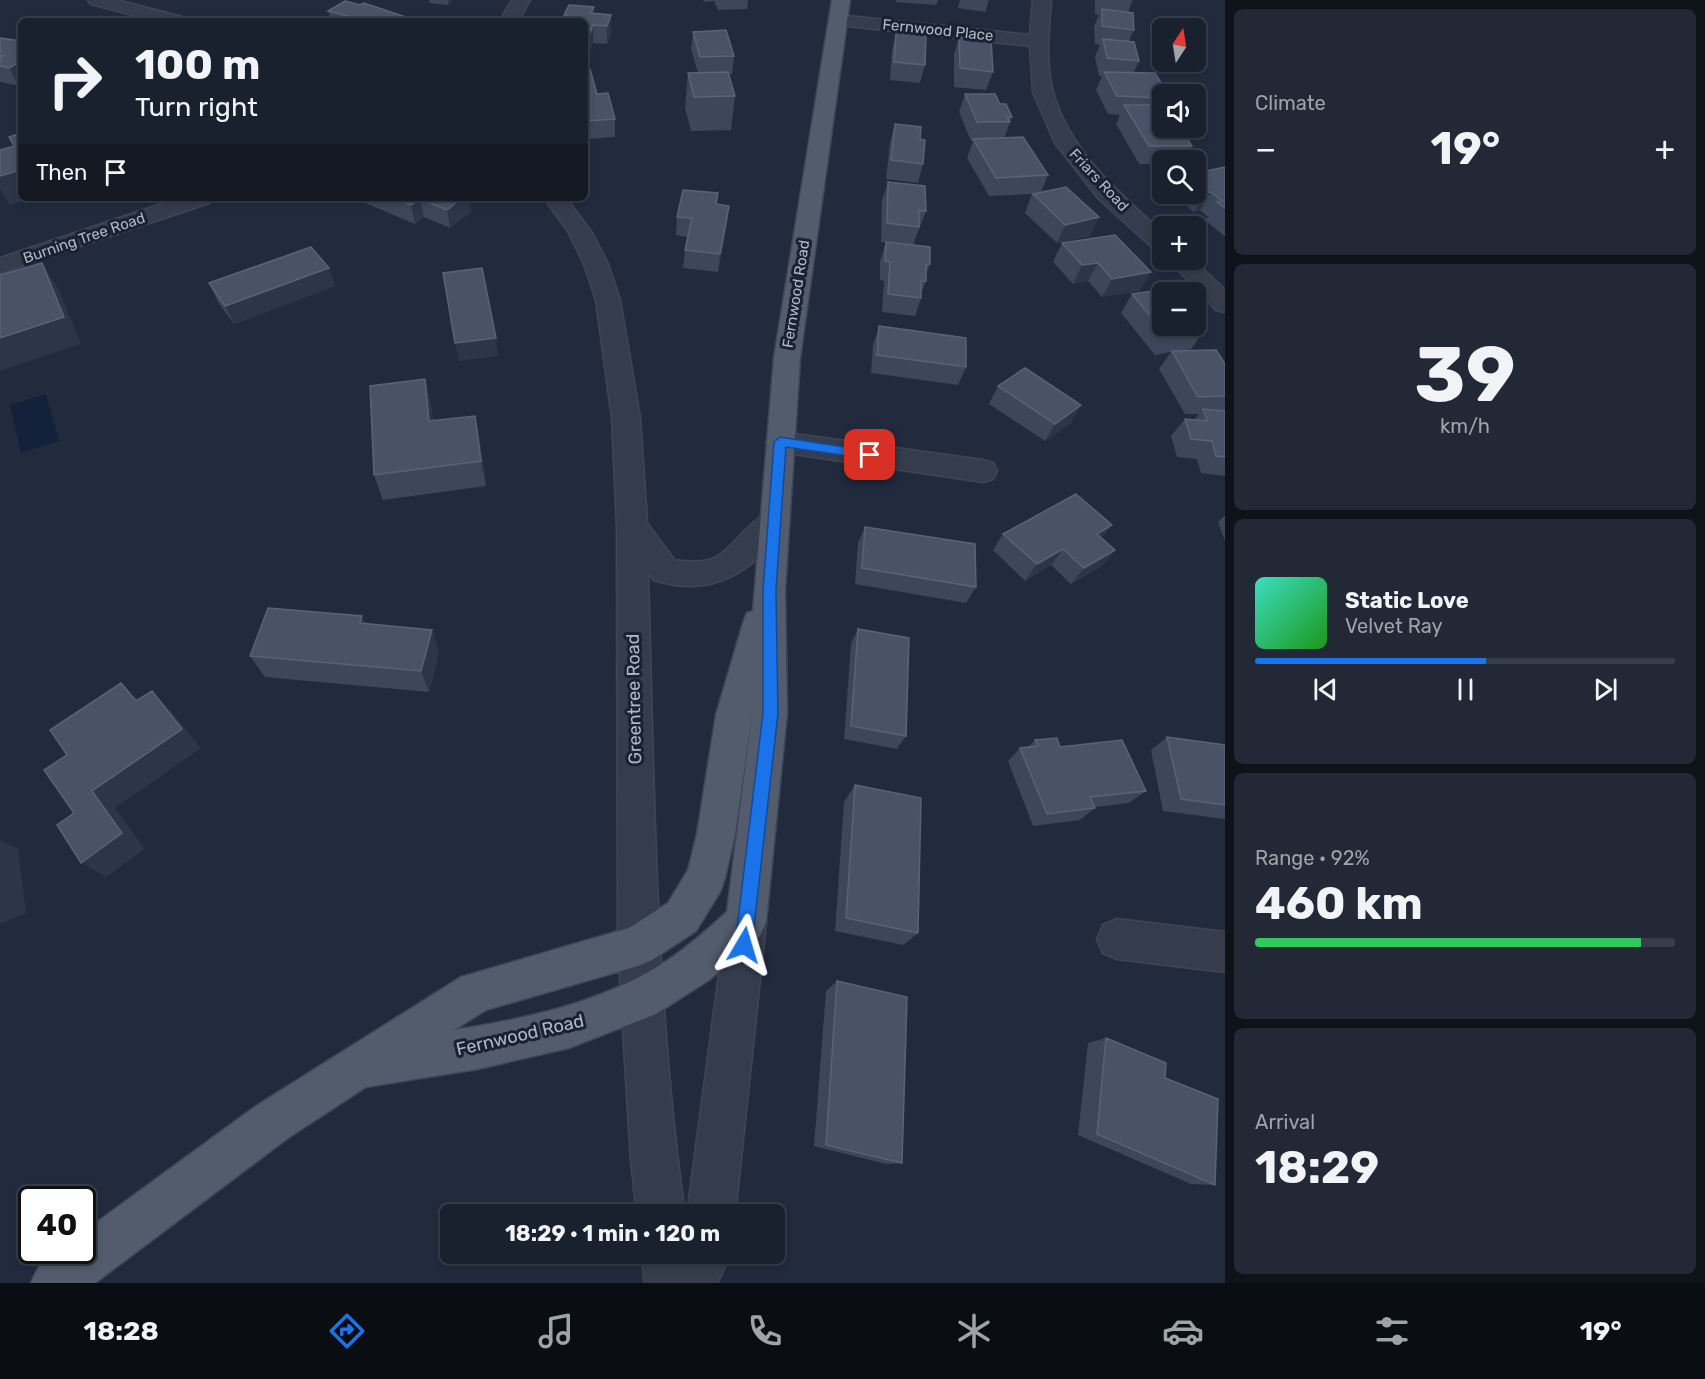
<!DOCTYPE html>
<html lang="en">
<head>
<meta charset="utf-8">
<style>
  body { margin:0; font-family:Rubik,sans-serif; background:#222836; color:#f1f3f6; height:100vh; display:flex; flex-direction:column; font-size:22px; white-space:nowrap }
  * { box-sizing:border-box; margin:0 }
  p { font-size:20px; color:#9fa3aa }
  .icon { flex:none; width:33px; height:33px; fill:none; stroke:currentColor; stroke-width:2; stroke-linecap:round; stroke-linejoin:round }
  .map { position:relative; flex:1; overflow:hidden }
  .side { display:flex; flex-direction:column; gap:9px; padding:9px; background:#0e1219; width:480px }
  .side>* { flex:none }
  .banner { position:absolute; left:18px; top:18px; width:570px; height:183px; border-radius:9px; box-shadow:0 3px 9px #0003,0 0 0 2px #373e4a; background:#19202e; color:#f1f3f6; overflow:hidden }
  .needle { width:39px; rotate:12deg }
  .controls { position:absolute; left:1152px; top:18px; display:grid; gap:12px }
  .controls a { display:grid; place-items:center; width:54px; height:54px; border-radius:9px; background:#19202e; box-shadow:0 3px 9px #0003,0 0 0 2px #373e4a; font-size:30px }
  .speed { position:absolute; left:18px; top:1186px; display:flex; gap:12px; font-size:30px; font-weight:700; text-align:center }
  .speed>* { display:grid; place-content:center; width:78px; height:78px; border-radius:50%; background:#19202e; box-shadow:0 3px 9px #0003,0 0 0 2px #373e4a; line-height:1 }
  .speed .limit { border:3px solid #111; border-radius:9px; background:#fff; color:#111 }
  .pin { position:absolute; display:grid; place-items:center; width:51px; height:51px; color:#fff; margin:-26px; border-radius:12px; box-shadow:0 3px 9px #0006 }
  .me { position:absolute; width:66px; margin:-33px; rotate:7deg; stroke-linejoin:round; filter:drop-shadow(0 0 4px #0008) }
  .turn { display:flex; align-items:center; gap:21px; height:126px; padding:0 18px; font-size:27px }
  .turn .icon { width:78px; height:78px; stroke-width:2.5 }
  .turn b { display:block; font-size:42px; line-height:51px }
  .then { display:flex; align-items:center; height:57px; padding:0 18px; background:#0003; gap:12px; font-size:22px }
  .big { font-size:45px; font-weight:700; line-height:1.1 }
  .side .tile { flex:1; display:flex; flex-direction:column; justify-content:center; gap:9px; min-width:0; padding:0 21px; border-radius:9px; background:#222836 }
  .side .dial { align-items:center; gap:0 }
  .dial b { font-size:78px; line-height:1 }
  .song { display:flex; align-items:center; gap:18px }
  .cover { width:72px; height:72px; border-radius:9px; background:linear-gradient(135deg,hsl(170 70% 55%),hsl(120 70% 35%)) }
  .played { height:6px; border-radius:3px; background:linear-gradient(90deg,#1a73e8 55%,#373e4a 55%) }
  .keys { display:flex; justify-content:space-around; direction:ltr }
  .heat { display:flex; justify-content:space-between; align-items:center; font-size:33px; direction:ltr }
  .charge { height:9px; border-radius:4px; background:linear-gradient(90deg,#34c759 92%,#373e4a 0) }
  .trip { position:absolute; left:440px; top:1204px; width:345px; height:60px; border-radius:9px; background:#19202e; box-shadow:0 3px 9px #0003,0 0 0 2px #373e4a; font-weight:700; line-height:60px; text-align:center }
  .menu { display:flex; height:96px; justify-content:space-around; align-items:center; background:#0a0d12; color:#9fa3aa }
  .menu .icon { width:42px; height:42px }
  .menu .active { color:#1a73e8 }
  .menu b { font-size:27px; color:#f1f3f6 }
  main { display:flex; flex:1; min-height:0 }
  .map>svg:first-child { display:block }
</style>
</head>
<body>
<main>
<div class="map">
<svg width="1225" height="1283" viewBox="0 0 1225 1283">
  <rect width="100%" height="100%" fill="#212b3d"/>
  <path fill="#14213b" d="M46,394L59,441L21,453L10,405Z"/>
  <g fill="none" stroke-linecap="round" stroke-linejoin="round">
    <defs>
      <path id="minor" d="M88,0H117L182,17L185,21H156L91,4Z
        M512,0H530L518,21H500Z
        M1033,0H1051C1049,29 1045,63 1053,92C1069,151 1119,193 1162,232V251L1154,249L1098,198L1055,143L1033,92L1030,46L838,25L832,24L829,20L832,16L838,15L1030,35Z
        M179,198H212L209,203L0,273V258Z
        M544,198H566L592,233L608,264L620,300L640,418L647,523L674,560C687,562 700,563 712,559C738,548 755,504 785,514L789,522C783,533 774,542 765,551C734,583 697,594 654,580L648,572C654,787 655,1002 685,1215H637L631,1160L618,946L617,526L612,418L596,300L584,264L569,233Z
        M1169,260H1193L1225,290V312L1216,310Z
        M780,432L983,460L993,463L997,471L993,479L983,482L780,452L770,449L766,442L770,435Z
        M746,902L760,908L766,922L735,1215H687L726,922L732,908Z
        M1117,919L1225,932V972L1117,959L1103,953L1097,939L1103,925Z
        M641,1254H731L717,1283H645Z"/>
      <path id="major" d="M832,0H850L800,358L785,590L787,713L766,922L760,936L709,980L656,1014L569,1048L478,1069L366,1087L288,1138L95,1283H31C43,1254 52,1251 82,1251V1233L256,1106L461,977L629,928L668,903L688,870L697,834L716,715L743,623L747,613L753,611L774,358ZM753,707L727,912C712,925 698,938 682,950C618,999 532,1018 454,1030L486,1010L638,966L652,960L696,931L720,892L725,878L735,834Z"/>
    </defs>
    <use href="#minor" stroke="#3e4655" stroke-width="3"/>
    <use href="#major" stroke="#3e4655" stroke-width="3"/>
    <use href="#minor" fill="#353d4d" fill-rule="evenodd"/>
    <use href="#major" fill="#535c6d" fill-rule="evenodd"/>
  </g>
  <path fill="#3c475b" d="M429,0H452L448,5L429,3Z
    M703,0H748L747,9L718,10L714,1L704,2Z
    M896,0H938L936,5L896,2Z
    M960,0H989L985,12L958,8Z
    M1095,0H1133L1128,12L1134,30L1129,41L1139,61L1134,72L1162,94V128L1192,146L1184,160H1162V164H1139L1116,124L1120,115L1108,114L1096,90L1102,76H1099L1095,57L1100,45L1095,44L1094,26L1099,15L1095,14Z
    M328,11L418,21H331Z
    M594,14L611,15V33L607,44L593,43L587,58H585V21H564V15Z
    M693,32L734,56L732,74H728L735,96L731,130L691,131L685,108L688,73H698L691,49Z
    M896,33L925,65L920,83L890,80L892,51Z
    M959,37L993,72L986,90L954,87V55Z
    M0,38L19,86L1,82L0,81Z
    M585,69L597,94L615,119V137L587,139L585,131Z
    M965,94L1000,104L1012,117L1004,138L1048,175L1041,192L1099,217L1090,236L1057,243L1025,213L1032,194L989,196L967,158L973,141H971L959,112Z
    M895,124L920,139L923,164L918,183L886,179L890,142Z
    M1225,167V236H1224L1205,220L1208,217L1200,210L1194,212L1173,194H1196V173Z
    M888,182L926,211L913,245L930,264L926,275V281L921,294V298L915,316L882,312L884,281L880,280V261L886,242H881L882,200Z
    M364,198H469L471,212L450,228L424,217L415,224L365,203Z
    M717,204L729,206L727,224L718,272L683,268L685,250L688,237L676,235L677,217Z
    M1115,235L1140,291L1102,297L1088,281L1073,284L1053,262L1062,243Z
    M329,268L335,286L234,324L218,302L209,283Z
    M1132,294L1204,331L1191,349L1182,351L1225,364V476L1201,473L1197,459L1177,457L1171,436L1185,419H1195L1199,414H1185L1159,369L1171,352L1155,355L1121,313Z
    M879,326L966,367L958,385L871,373L873,345Z
    M425,379L431,406L433,421L475,416L480,442L486,486L383,500L374,475Z
    M998,386L1071,423L1045,441L989,404Z
    M1225,515V541L1218,522Z
    M865,527L976,587L966,603L855,584L858,543Z
    M1003,534L1102,538L1115,550L1102,566L1071,584L1051,565L1025,581L993,550Z
    M858,629L906,736L897,749L844,739L851,644Z
    M432,630L439,652L429,692L265,677L250,656Z
    M1167,737L1225,745V819L1163,811L1151,750Z
    M1035,740L1060,747L1146,791L1129,803L1095,807V808L1080,820L1033,826L1008,761L1020,748L1028,747Z
    M855,785L918,933L903,945L835,931L844,802Z
    M837,981L902,1163L886,1164L814,1146L826,991Z
    M1106,1038L1165,1078L1215,1185L1191,1184L1078,1135L1088,1043Z"/>
  <path fill="#2c364a" d="M448,0H452L448,5Z
    M594,7L593,43L587,58V40L591,13Z
    M611,15V33L607,44V26Z
    M21,61V85L19,86L9,68Z
    M21,170V198H35L10,205L0,189V176Z
    M1211,192L1200,210L1194,212L1205,193Z
    M462,198H469L471,212L450,228L447,210Z
    M420,199L424,217L415,224L411,205Z
    M729,206L727,224L718,272L720,254Z
    M1099,217L1090,236L1057,243L1065,225Z
    M42,263L59,290L81,344L0,371V338Z
    M1098,263L1088,281L1073,284L1082,265Z
    M329,268L335,286L234,324L225,306Z
    M1151,272L1140,291L1102,297L1112,279Z
    M496,338L498,356L459,361L455,343Z
    M425,379L431,406L435,447L429,421Z
    M1081,405L1071,423L1045,441L1055,424Z
    M475,416L480,442L486,486L481,461Z
    M1112,525L1099,541L1097,534Z
    M1063,549L1051,565L1025,581L1037,564Z
    M1115,550L1102,566L1071,584L1084,568Z
    M362,616L372,638L360,623Z
    M432,630L439,652L429,692L421,671Z
    M121,683L142,704L136,701Z
    M152,691L171,711L201,748L115,808L145,849L106,877L81,863L92,791Z
    M0,840L18,849L26,913L0,924Z"/>
  <path fill="#485367" stroke="#586376" stroke-width="1.5" d="M345,1L360,5L364,3L418,21H353L348,20L352,17L328,11Z
    M569,5L594,7L591,13L611,15L607,26L593,25L587,40H585V21H564L567,15H564Z
    M1102,9L1133,13L1134,30L1102,26Z
    M726,30L734,56L700,57L693,32Z
    M896,33L926,36L925,65L894,62Z
    M959,37L991,40L993,72L960,68Z
    M0,38L21,41V61L9,68L0,66V58L3,56H0Z
    M1103,39L1134,42L1139,61L1107,58Z
    M585,69H590L597,94L608,93L615,119L586,121L585,115Z
    M728,72L735,96L694,97L688,73Z
    M1104,72L1155,73L1168,94H1162V98L1117,96Z
    M965,94H995L1000,104H1006L1012,117H1007L1010,122H977Z
    M1124,105H1162V128H1180L1192,146H1149Z
    M895,124L921,127L920,139L925,140L923,164L891,160Z
    M21,133V170L0,176V150L14,146L9,137Z
    M1023,137L1048,175L996,178L973,139Z
    M1225,167V208L1217,202L1222,201L1211,192L1205,193L1196,185V173Z
    M888,182L925,186L926,211H919V227L887,223Z
    M1066,187L1099,217L1065,225L1033,194Z
    M683,190L718,193L716,204L729,206L720,254L685,250L692,218L677,217Z
    M393,198H462L447,210L420,199L411,205Z
    M1115,235L1151,272L1112,279L1098,263L1082,265L1062,243Z
    M886,242L930,247V264L926,265V281H921V298L888,294L890,262L885,261Z
    M311,247L329,268L225,306L209,283Z
    M42,263L64,317L0,338V275Z
    M482,268L496,338L455,343L443,273Z
    M1167,289L1170,292H1162V326H1196V321L1204,331L1167,336L1132,294Z
    M879,326L966,338V367L877,355Z
    M1216,350L1225,364V396L1198,397L1172,351Z
    M1025,368L1081,405L1055,424L998,386Z
    M425,379L429,421L475,416L481,461L374,475L370,386Z
    M1203,409L1225,411V457L1216,456L1212,441L1191,439L1185,419L1207,421Z
    M1076,494L1112,525L1097,534L1115,550L1084,568L1063,549L1037,564L1003,534Z
    M865,527L975,544L976,587L862,568Z
    M268,608L362,616L360,623L432,630L421,671L250,656Z
    M858,629L909,638L906,736L851,726Z
    M121,683L136,701L152,691L182,729L92,791L122,833L81,863L57,825L74,813L44,770L67,755L50,730Z
    M1167,737L1225,745V805L1181,799Z
    M1057,738L1060,747L1122,740L1146,791L1090,797L1095,808L1047,814L1020,748L1038,746L1035,740Z
    M855,785L921,798L918,933L846,918Z
    M837,981L907,997L902,1163L826,1145Z
    M1106,1038L1166,1063L1165,1078L1218,1099L1215,1185L1097,1134Z"/>
  <path fill="#1a73e8" stroke="#114b97" stroke-width="1.5" d="M780,437L870,451L876,455L870,459L786,447L776,590L778,713L752,945L749,951L744,953L738,951L735,945L763,713V590L774,442Z"/>
  <g text-anchor="middle" stroke-width="6" stroke-linejoin="round" paint-order="stroke">
    <g font-size="15" fill="#b0b8c8" stroke="#1a2231">
      <text transform="translate(938 30) rotate(6)" y="5">Fernwood Place</text>
      <text transform="translate(1099 180) rotate(47)" y="5">Friars Road</text>
      <text transform="translate(84 238) rotate(-19)" y="5">Burning Tree Road</text>
      <text transform="translate(796 294) rotate(-81)" y="5">Fernwood Road</text>
    </g>
    <g font-size="18" fill="#b0b8c8" stroke="#1a2231">
      <text transform="translate(634 699) rotate(-91)" y="6">Greentree Road</text>
      <text transform="translate(520 1035) rotate(-13)" y="6">Fernwood Road</text>
    </g>
  </g>
</svg>
<div class="controls">
<a><svg class="needle" viewBox="-14 -14 28 28"><path d="M0-13l5 13h-10z" fill="#e53935"/><path d="M0 13l5-13h-10z" fill="#9fa3aa"/></svg></a>
<a><svg class="icon" aria-label="sound" viewBox="0 0 24 24"><path d="M4 9h4l5-4v14l-5-4H4zM17 9q2 3 0 6"/></svg></a>
<a><svg class="icon" aria-label="search" viewBox="0 0 24 24"><circle cx="10" cy="10" r="6"/><path d="M15 15l6 6"/></svg></a>
<a>+</a>
<a>−</a>
</div>
<div class="speed"><div class="limit">40</div></div>
<div class="pin" style="left:870px;top:455px;background:#d93025"><svg class="icon" aria-label="arrive" viewBox="0 0 24 24"><path d="M6 21V4h12l-3 4 3 4H6"/></svg></div>
<svg class="me" style="left:744px;top:945px" viewBox="-20 -20 40 40"><path d="M0-17L14 15 0 8-14 15z" fill="#1a73e8" stroke="#fff" stroke-width="4"/></svg>
<div class="trip">18:29 · 1 min · 120 m</div>
<div class="banner">
<div class="turn"><svg class="icon" aria-label="right" viewBox="0 0 24 24"><path d="M7 20v-9h11M14 6l5 5-5 5"/></svg><div><b>100 m</b>Turn right</div></div>
<div class="then">Then<svg class="icon" aria-label="arrive" viewBox="0 0 24 24"><path d="M6 21V4h12l-3 4 3 4H6"/></svg></div>
</div>
</div>
<section class="side">
<div class="tile"><p>Climate</p>
<div class="heat"><a>−</a><b class="big">19°</b><a>+</a></div>
</div>
<div class="tile dial"><b>39</b><p>km/h</p></div>
<div class="tile">
<div class="song"><i class="cover"></i><div><b>Static Love</b><p>Velvet Ray</p></div></div>
<div class="played"></div>
<div class="keys"><svg class="icon" aria-label="previous" viewBox="0 0 24 24"><path d="M18 5L8 12l10 7zM5 5v14"/></svg><svg class="icon" aria-label="pause" viewBox="0 0 24 24"><path d="M8 5v14M16 5v14"/></svg><svg class="icon" aria-label="next" viewBox="0 0 24 24"><path d="M6 5l10 7-10 7zM19 5v14"/></svg></div>
</div>
<div class="tile"><p>Range · 92%</p><b class="big">460 km</b><div class="charge"></div></div>
<div class="tile"><p>Arrival</p><b class="big">18:29</b></div>
</section>
</main>
<nav class="menu">
<b>18:28</b>
<svg class="icon active" aria-label="directions" viewBox="0 0 24 24"><path d="M12 3l9 9-9 9-9-9zM9 14v-3h6M13 9l2 2-2 2"/></svg>
<svg class="icon" aria-label="music" viewBox="0 0 24 24"><path d="M9 18V5l10-2v13"/><circle cx="6" cy="18" r="3"/><circle cx="16" cy="16" r="3"/></svg>
<svg class="icon" aria-label="phone" viewBox="0 0 24 24"><path d="M5 4h4l2 5-3 2q2 4 5 5l2-3 5 2v4C11 20 4 13 5 4z"/></svg>
<svg class="icon" aria-label="climate" viewBox="0 0 24 24"><path d="M12 3v18M4 7l16 10M4 17L20 7"/></svg>
<svg class="icon" aria-label="car" viewBox="0 0 24 24"><path d="M5 17H2v-5l4-1 3-4h7l3 4 3 1v5h-3M9 17h6M6 11h13"/><circle cx="7" cy="17" r="2"/><circle cx="17" cy="17" r="2"/></svg>
<svg class="icon" aria-label="filters" viewBox="0 0 24 24"><path d="M4 7h16M4 17h16"/><circle cx="9" cy="7" r="2"/><circle cx="15" cy="17" r="2"/></svg>
<b>19°</b>
</nav>
</body>
</html>
